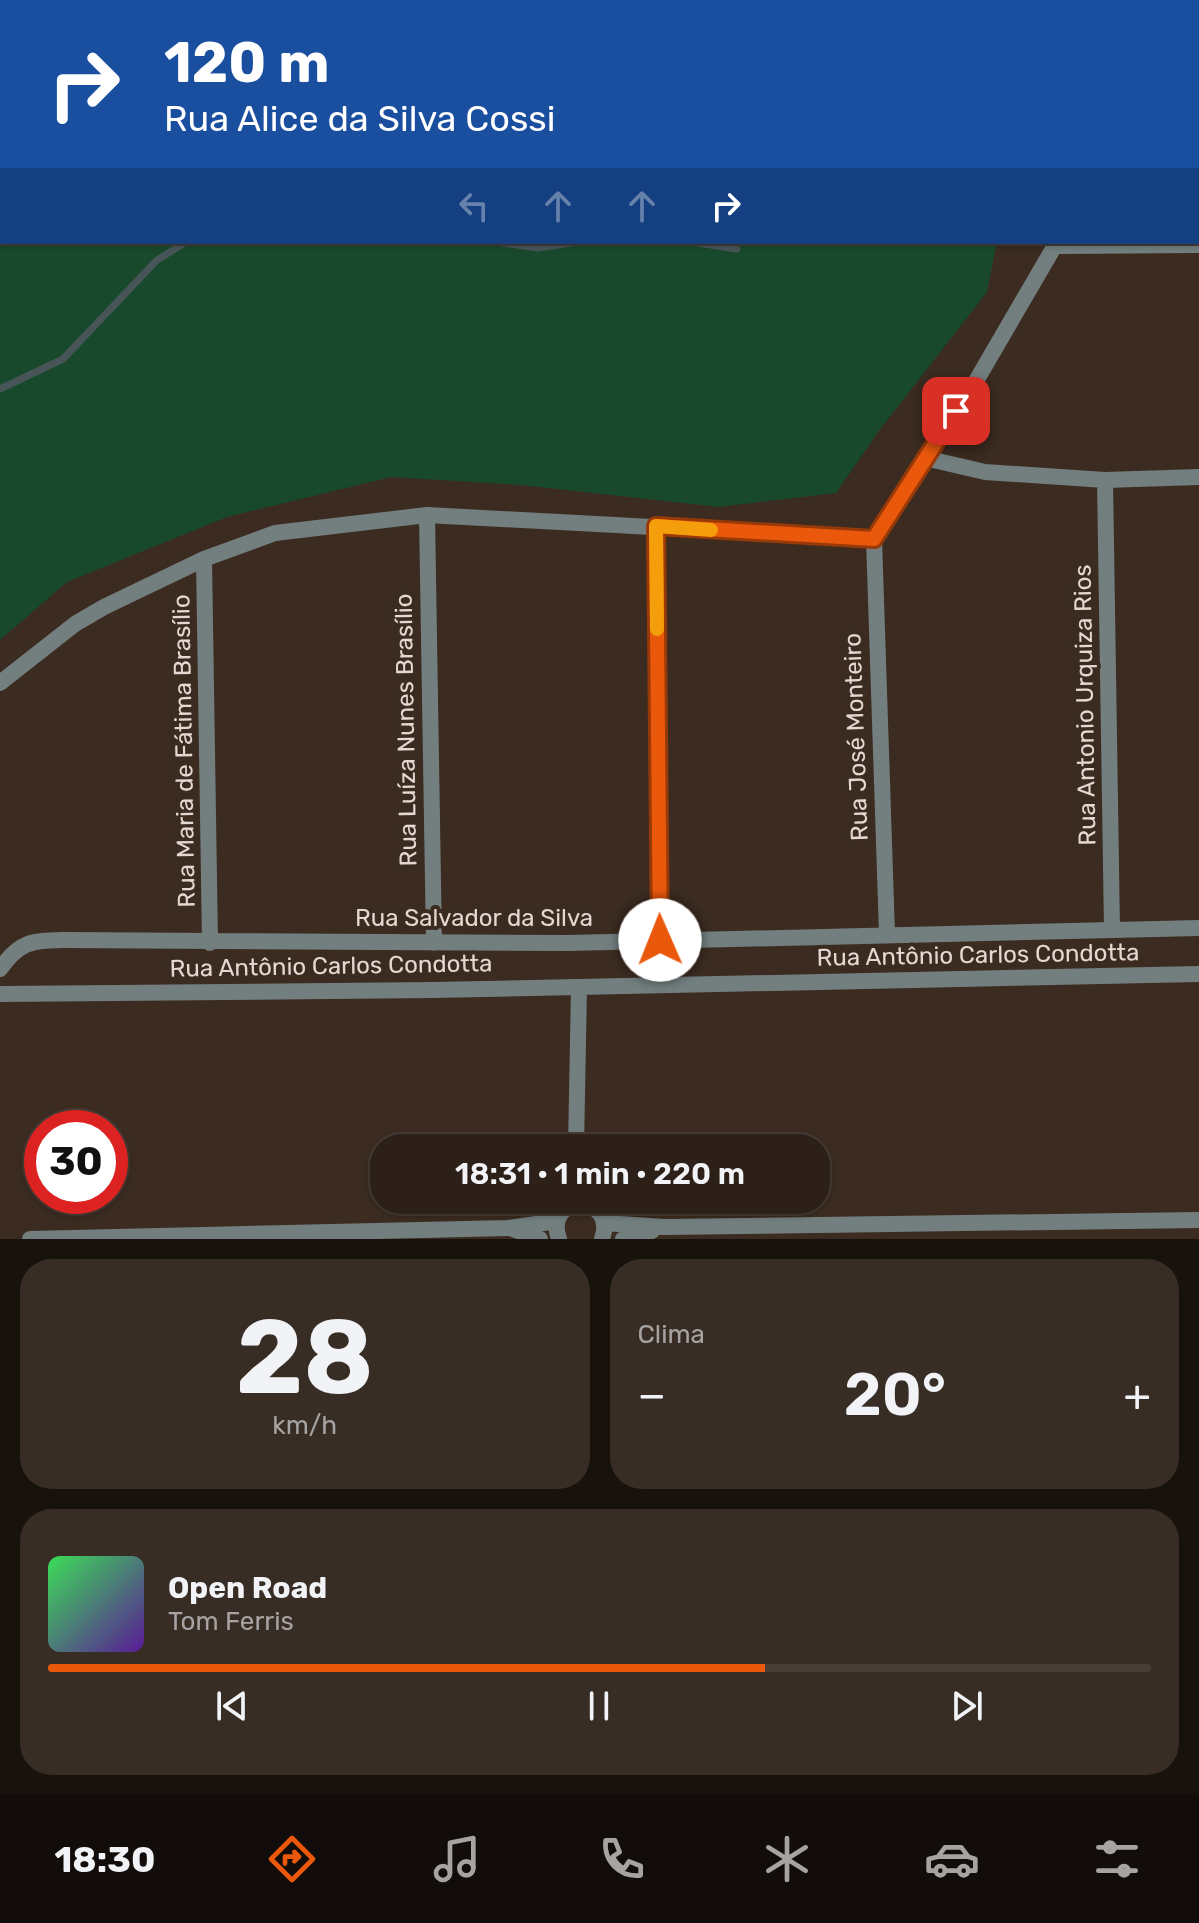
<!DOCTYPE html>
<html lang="pt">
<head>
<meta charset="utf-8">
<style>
  body { margin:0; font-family:Rubik,sans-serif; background:#382d25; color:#f1f3f6; height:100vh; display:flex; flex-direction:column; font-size:30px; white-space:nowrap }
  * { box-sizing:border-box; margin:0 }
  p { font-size:26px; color:#a6a3a2 }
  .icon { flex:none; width:44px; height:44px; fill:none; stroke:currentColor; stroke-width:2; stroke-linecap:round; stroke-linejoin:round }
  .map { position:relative; height:1239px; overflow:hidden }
  .drawer { display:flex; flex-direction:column; gap:20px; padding:20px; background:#18120d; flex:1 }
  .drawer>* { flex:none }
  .top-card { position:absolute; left:0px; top:0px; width:1200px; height:244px; box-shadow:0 2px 6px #0004,0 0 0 2px #483e37; background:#1a4fa0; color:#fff; overflow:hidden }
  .speed { position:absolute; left:24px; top:1110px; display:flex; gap:16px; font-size:40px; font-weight:700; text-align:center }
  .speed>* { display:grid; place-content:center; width:104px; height:104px; border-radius:50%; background:#2c2018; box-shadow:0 2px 6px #0004,0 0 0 2px #483e37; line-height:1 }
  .speed .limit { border:12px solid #d22; background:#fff; color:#111 }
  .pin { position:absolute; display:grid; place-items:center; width:68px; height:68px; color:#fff; margin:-34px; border-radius:16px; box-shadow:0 4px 12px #0006 }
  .me { position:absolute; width:88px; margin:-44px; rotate:359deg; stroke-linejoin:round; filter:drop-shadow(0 0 6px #0008) }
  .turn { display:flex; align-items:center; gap:28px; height:168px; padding:0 32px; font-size:36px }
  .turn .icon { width:104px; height:104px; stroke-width:2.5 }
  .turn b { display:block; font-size:56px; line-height:68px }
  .lanes { display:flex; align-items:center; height:76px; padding:0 32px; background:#0003; justify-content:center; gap:40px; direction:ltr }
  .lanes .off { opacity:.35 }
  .big { font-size:60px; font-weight:600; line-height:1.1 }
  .drawer .widget { flex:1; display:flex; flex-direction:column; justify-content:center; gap:12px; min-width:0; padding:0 28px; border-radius:32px; background:#382d25 }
  .drawer .dial { align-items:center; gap:0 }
  .dial b { font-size:104px; line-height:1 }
  .song { display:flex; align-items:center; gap:24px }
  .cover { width:96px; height:96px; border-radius:12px; background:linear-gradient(135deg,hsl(130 70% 55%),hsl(270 70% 35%)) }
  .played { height:8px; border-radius:4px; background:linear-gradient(90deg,#ea580c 65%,#483e37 65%) }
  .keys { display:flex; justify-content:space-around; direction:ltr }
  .heat { display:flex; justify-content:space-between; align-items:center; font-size:44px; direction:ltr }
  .drawer .tiles { flex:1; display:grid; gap:20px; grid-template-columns:1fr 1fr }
  .widget:last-child { grid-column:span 2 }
  .trip { position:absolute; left:370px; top:1134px; width:460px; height:80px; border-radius:32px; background:#2c2018; box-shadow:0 2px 6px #0004,0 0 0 2px #483e37; font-weight:600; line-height:80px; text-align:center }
  .tabs { display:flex; height:128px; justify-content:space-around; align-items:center; background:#120d0a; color:#a6a3a2 }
  .tabs .icon { width:56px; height:56px }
  .tabs .on { color:#ea580c }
  .tabs b { font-size:36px; color:#f1f3f6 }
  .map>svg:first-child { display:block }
</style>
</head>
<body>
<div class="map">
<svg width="1199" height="1239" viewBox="0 0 1199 1239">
  <rect width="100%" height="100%" fill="#3b2b20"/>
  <path fill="#19492d" d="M0,0L115,2H2V242H997L987,292L878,432L836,493L719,507L521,485L391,477L227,517L67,582L0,640Z
    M207,0H979L980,2H205Z"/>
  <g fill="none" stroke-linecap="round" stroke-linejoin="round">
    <path stroke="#485558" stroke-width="7" d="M192,2L193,0
      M0,174H2
      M495,242L538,248L577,242
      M691,242L737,249
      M0,389L63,359L157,260L186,242"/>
    <path stroke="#737f7f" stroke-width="16" d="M1038,0L1039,2
      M1198,26H1199
      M1057,246L1199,245
      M925,458L985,472L1105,480L1199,477
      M1105,480L1112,930
      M427,515L434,943
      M656,526L662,985
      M874,539L887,934
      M874,539L972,388L1057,242
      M204,559L210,943
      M0,683L75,624L104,607L204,559L275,533L427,515L874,539
      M0,969C20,941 31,941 64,940L568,943L1199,928
      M0,994L433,990L1199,974
      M576,1148L579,987
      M604,1223L664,1227L1199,1220
      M510,1228L540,1239
      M30,1239L508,1228L557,1221
      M559,1239C543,1193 618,1194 602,1239
      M623,1239L652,1231"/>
  </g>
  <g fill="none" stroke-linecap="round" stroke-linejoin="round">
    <defs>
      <path id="route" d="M660,940L656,526L874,539L956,411"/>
    </defs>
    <use href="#route" stroke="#983908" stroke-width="20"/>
    <use href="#route" stroke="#ea580c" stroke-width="14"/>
    <path stroke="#f59e0b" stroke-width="14" d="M657,629L656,526L711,530"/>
  </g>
  <g text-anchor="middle" stroke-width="8" stroke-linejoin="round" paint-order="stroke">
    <g font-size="24" fill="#e4d9d2" stroke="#3b2b20">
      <text transform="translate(1085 705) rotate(-91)" y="8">Rua Antonio Urquiza Rios</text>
      <text transform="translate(406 730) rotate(-91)" y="8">Rua Luíza Nunes Brasílio</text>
      <text transform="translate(856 737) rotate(-92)" y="8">Rua José Monteiro</text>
      <text transform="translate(184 751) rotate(-91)" y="8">Rua Maria de Fátima Brasílio</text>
      <text x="474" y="926">Rua Salvador da Silva</text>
      <text transform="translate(978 955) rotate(-1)" y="8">Rua Antônio Carlos Condotta</text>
      <text transform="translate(331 966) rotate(-1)" y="8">Rua Antônio Carlos Condotta</text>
    </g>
  </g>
</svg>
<div class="speed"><div class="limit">30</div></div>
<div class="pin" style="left:956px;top:411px;background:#d93025"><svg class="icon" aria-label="arrive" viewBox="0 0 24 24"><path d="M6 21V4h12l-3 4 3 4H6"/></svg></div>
<svg class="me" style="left:660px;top:940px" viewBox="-20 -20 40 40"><circle r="19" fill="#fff"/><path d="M0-13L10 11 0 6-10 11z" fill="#ea580c"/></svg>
<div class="trip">18:31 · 1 min · 220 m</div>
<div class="top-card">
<div class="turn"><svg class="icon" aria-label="right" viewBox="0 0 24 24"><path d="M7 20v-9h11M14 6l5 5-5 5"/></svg><div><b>120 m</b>Rua Alice da Silva Cossi</div></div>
<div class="lanes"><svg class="icon off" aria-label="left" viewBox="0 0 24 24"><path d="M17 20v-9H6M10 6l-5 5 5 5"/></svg><svg class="icon off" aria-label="ahead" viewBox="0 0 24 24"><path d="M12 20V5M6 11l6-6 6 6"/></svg><svg class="icon off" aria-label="ahead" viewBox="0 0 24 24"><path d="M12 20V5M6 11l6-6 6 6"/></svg><svg class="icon" aria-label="right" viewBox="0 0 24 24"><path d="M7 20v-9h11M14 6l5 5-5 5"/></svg></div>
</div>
</div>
<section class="drawer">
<div class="tiles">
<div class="widget dial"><b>28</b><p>km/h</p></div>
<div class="widget"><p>Clima</p>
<div class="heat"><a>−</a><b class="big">20°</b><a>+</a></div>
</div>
<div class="widget">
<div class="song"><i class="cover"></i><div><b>Open Road</b><p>Tom Ferris</p></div></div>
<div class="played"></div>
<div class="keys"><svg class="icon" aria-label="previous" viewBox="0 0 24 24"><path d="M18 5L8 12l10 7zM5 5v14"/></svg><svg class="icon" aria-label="pause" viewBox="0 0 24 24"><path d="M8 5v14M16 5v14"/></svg><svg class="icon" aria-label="next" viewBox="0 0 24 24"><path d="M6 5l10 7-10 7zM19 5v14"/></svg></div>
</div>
</div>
</section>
<nav class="tabs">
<b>18:30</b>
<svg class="icon on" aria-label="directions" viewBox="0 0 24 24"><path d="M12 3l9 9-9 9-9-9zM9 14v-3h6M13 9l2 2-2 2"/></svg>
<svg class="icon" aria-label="music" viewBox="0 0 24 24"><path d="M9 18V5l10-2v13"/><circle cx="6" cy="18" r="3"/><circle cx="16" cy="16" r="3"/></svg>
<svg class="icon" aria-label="phone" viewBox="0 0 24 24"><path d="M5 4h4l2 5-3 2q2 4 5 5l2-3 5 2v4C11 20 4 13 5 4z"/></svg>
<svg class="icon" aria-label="climate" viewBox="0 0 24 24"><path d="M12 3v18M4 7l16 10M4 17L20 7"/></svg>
<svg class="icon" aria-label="car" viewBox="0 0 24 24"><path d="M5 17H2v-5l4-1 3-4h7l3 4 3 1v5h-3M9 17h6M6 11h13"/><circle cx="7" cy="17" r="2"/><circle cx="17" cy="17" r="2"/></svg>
<svg class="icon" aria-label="filters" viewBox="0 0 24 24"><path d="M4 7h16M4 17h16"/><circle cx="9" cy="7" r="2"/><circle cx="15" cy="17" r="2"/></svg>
</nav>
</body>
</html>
